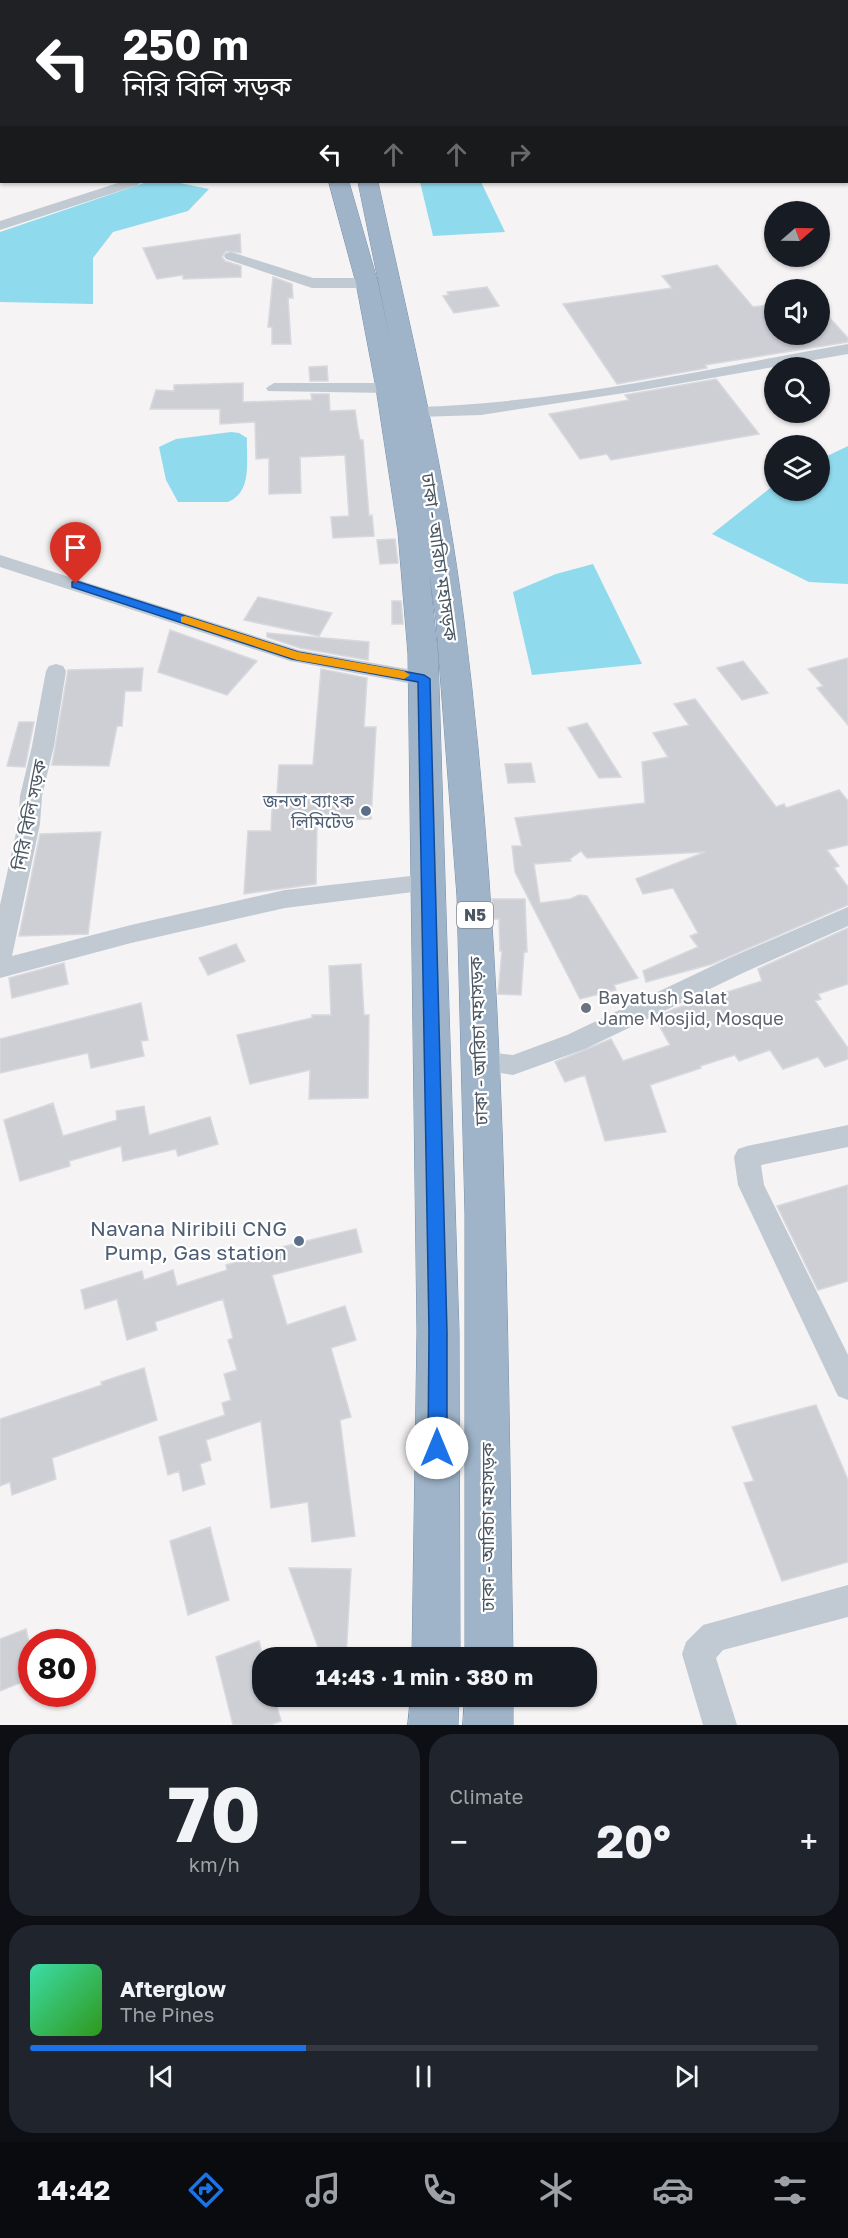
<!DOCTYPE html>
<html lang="en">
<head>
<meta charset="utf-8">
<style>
  body { margin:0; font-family:"Golos Text","Noto Sans Bengali",sans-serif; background:#20242c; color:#f1f3f6; height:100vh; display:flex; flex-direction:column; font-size:22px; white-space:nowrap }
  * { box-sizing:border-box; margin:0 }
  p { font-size:20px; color:#9ea1a6 }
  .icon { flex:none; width:33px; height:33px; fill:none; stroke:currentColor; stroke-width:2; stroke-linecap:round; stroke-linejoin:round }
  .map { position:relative; height:1725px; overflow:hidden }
  .panel { display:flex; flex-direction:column; gap:9px; padding:9px; background:#0d0f14; flex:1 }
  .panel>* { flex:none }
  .top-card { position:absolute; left:0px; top:0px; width:849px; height:183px; box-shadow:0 2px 4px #0004; background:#202124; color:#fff; overflow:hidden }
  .needle { width:39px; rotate:70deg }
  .tools { position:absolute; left:764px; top:201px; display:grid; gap:12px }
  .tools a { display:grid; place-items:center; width:66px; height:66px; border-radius:50%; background:#171b24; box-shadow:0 2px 4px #0004; font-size:30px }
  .speed { position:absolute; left:18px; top:1629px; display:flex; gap:12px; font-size:30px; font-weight:700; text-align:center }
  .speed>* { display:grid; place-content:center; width:78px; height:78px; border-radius:50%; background:#171b24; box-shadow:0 2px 4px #0004; line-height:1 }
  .speed .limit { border:9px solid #d22; background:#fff; color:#111 }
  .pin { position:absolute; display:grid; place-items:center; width:51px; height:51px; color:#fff; margin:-62px -26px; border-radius:50% 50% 50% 0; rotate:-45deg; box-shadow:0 0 6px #0007 }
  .pin .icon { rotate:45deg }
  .me { position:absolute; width:66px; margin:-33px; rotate:0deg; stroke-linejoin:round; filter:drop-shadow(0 0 4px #0008) }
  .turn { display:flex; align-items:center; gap:21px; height:126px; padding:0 24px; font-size:27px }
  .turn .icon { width:78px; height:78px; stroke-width:2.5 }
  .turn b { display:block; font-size:42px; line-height:51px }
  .lanes { display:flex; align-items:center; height:57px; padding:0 24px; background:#0003; justify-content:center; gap:30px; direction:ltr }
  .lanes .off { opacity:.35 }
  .big { font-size:45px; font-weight:700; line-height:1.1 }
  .panel .card { flex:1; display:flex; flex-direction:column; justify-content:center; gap:9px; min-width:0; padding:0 21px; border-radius:24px; background:#20242c }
  .panel .dial { align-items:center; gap:0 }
  .dial b { font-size:78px; line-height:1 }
  .song { display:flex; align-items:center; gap:18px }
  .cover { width:72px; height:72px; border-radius:9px; background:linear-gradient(135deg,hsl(160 70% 55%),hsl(110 70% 35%)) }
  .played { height:6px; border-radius:3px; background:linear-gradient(90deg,#1a73e8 35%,#363941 35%) }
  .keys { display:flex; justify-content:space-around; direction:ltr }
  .heat { display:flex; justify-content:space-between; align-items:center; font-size:33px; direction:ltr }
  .panel .tiles { flex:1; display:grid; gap:9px; grid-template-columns:1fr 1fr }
  .card:last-child { grid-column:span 2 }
  .trip { position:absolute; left:252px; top:1647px; width:345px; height:60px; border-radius:24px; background:#171b24; box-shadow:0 2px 4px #0004; font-weight:700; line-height:60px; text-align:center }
  .menu { display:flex; height:96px; justify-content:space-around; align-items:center; background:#090b0e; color:#9ea1a6 }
  .menu .icon { width:42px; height:42px }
  .menu .active { color:#1a73e8 }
  .menu b { font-size:27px; color:#f1f3f6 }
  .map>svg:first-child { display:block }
</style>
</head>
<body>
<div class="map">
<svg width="848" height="1725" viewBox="0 0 848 1725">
  <rect width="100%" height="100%" fill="#f5f3f3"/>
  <path fill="#90daee" d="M147,182H175L209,189L188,211L113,232L93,258V304L0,302V232Z
    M420,182H481L505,232L433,236Z
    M231,432L239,433L247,438C246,460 253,492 228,502H178L166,480L159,447L176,439Z
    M848,446V584L809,582L712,534L774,485V490H819V460Z
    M593,564L642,664L532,675L513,592L556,574Z"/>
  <path fill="#cdcfd5" stroke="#d7d9de" stroke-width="1.5" d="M240,234L241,253L226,251L222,257L225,261L241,266V277L183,279V275L157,279L143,248Z
    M717,265L753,307L774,304V334H819V306L848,338V342L705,365L707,368L617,384L563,304L672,288L662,276Z
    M273,277L292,284L293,298H288L291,344H272V327H268Z
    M487,287L499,306L454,313L443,296L449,295L447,292Z
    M327,366L328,381H310L309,367Z
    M716,379L759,434L611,460L607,454L580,459L549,414L629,400L625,395Z
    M243,383V402L312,400L311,394H329L330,411L355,410L358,430L360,440H363L369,516L372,515L374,536L333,538L331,517L349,516L345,455L300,457L301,493L269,494V458L256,459L255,422L220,424V409H150L156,390L174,391V385Z
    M395,539L398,563L380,564L377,540Z
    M258,597L332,613L319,636L244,620Z
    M392,601H401L403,624H392Z
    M170,630L232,652L257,661L227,695L158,672Z
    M267,633L369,642L368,660L300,648L267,637Z
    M848,658V725L817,688L823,686L808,669Z
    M743,661L768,693L742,700L717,668Z
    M143,668L141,691H125L122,726H117L109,766L52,765L68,670Z
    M321,669L367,678L364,727H376L371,819L321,820V825H317L316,884L244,894L248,831H271L272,808H276L279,765H313Z
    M695,699L776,807L784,804L786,808L839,790L848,801V845L827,850L839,866L834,868L848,887V905L712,964L646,982L643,971L698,947L690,936L698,933L673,888L643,894L636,879L705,852L587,858L581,851L570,859L571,861L534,864L540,903L570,899L579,895L587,896L638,978L614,985L616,990L580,999L515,872L512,846H522L515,818L645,803L642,762L668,757L653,733L689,725L674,704Z
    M19,722H34L25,767L7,766Z
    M587,723L621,777L599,778L568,728Z
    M531,763L535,782L508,783L505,764Z
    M101,832L88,934L19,936L40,834Z
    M492,899H525L527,952H524L521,995L498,994L502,951H500L499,919H494Z
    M848,928V984L818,994L821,999L815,1001L848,1048V1059L825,1067L818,1057L783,1069L770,1050L739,1061L735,1055L700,1066L701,1068L650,1085L666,1132L605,1141L585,1075L565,1082L555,1062L611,1039L623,1061L670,1045L655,1018L674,1009L762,981L758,969Z
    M236,944L245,961L208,975L199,958Z
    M64,963L68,984L12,998L9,978Z
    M361,964L364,1015H369L368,1098L309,1099L310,1070L250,1084L237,1035L312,1018V1015H331L329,966Z
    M141,1003L148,1040L141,1041L144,1056L91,1068L88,1053L0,1073V1039Z
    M53,1103L63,1136L117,1120L116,1111L144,1106L149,1135L210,1117L218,1144L178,1156L176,1149L123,1161L121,1146L69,1161L70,1166L20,1181L4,1120Z
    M848,1185V1281L818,1290L777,1206Z
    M356,1229L362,1252L272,1275L287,1325L345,1306L356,1340L331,1348L351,1417L340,1420L355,1536L312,1542L308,1502L271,1508L261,1421L206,1440L211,1460L200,1464L205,1484L183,1491L179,1471L168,1475L159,1437L225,1415L222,1403L231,1400L224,1374L237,1370L228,1340L233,1338L223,1299L155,1322L157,1330L127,1340L117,1299L85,1309L81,1290L142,1271L144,1280L173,1270L177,1286L227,1270L226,1265L286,1246Z
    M144,1368L157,1420L52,1458L56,1479L12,1495L10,1482L0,1486V1419L102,1385L101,1382Z
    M816,1405L848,1480V1562L782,1581L744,1483L754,1481L732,1427Z
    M210,1527L229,1600L188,1615L170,1541Z
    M289,1568L351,1569L346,1658H322Z
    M26,1629L32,1656V1678L0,1691V1639Z
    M259,1641L262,1653V1696H274L281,1721L270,1725H233L216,1657Z"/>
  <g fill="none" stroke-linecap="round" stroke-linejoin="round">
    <defs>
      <path id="trunk" d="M208,0H224L225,2H208Z
        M329,182H349L378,283L391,344L358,182H378C410,328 446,473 464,621C507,965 507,1312 513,1658H465V1214L457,896L436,620L429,571L438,654L459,1332L460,1658H412L417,1332L408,654L398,532L376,388L356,283Z
        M411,1696H459L458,1725H408Z
        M465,1696H513V1725H463Z"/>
    </defs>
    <use href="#trunk" stroke="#7690ad" stroke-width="1"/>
    <path fill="#c1cad2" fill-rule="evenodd" d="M535,0H547V2H536Z
      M666,0H680L665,2Z
      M121,182H140L138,185L0,230V221Z
      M231,252L313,278H367L375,283L367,288H312L226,259L224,256L226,253Z
      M848,344V354L637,391L481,415L417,417L409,412L417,407C561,403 706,369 848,344Z
      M274,383H388L396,388L388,393L268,391L266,388Z
      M0,555L299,650L424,672L431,674L434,679L431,684L424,686L290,661L0,567Z
      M56,664L63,666L66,671L54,746L42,796L40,824L12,956L131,925L285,890L429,874L437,877L440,883L437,889L285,908L131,943L0,978V905L18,824L20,796L32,746L46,671L49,666Z
      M848,907V926L743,973L585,1049L513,1075L470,1068L466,1061L470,1054L479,1051L513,1055L567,1035L727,959Z
      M848,1125V1147L761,1165L764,1185L848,1355V1400L838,1396L738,1185L734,1157L738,1149L747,1146Z
      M848,1585V1617L723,1650L716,1658L737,1725H703L682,1654L686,1642L703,1625Z"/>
    <use href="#trunk" fill="#9fb4c9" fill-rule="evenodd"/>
  </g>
  <path fill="#1a73e8" stroke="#114b97" stroke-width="1.5" d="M76,581L298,652L424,675L430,679L447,1332V1448L444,1455L437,1457L431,1455L428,1448L429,1332L418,682L292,659L72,587V582Z"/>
  <path fill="#f59e0b" d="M185,616L298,652L404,671L410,675L404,679L297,660L181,622V617Z"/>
  <g fill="#5c6f8a" stroke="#fff" stroke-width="2">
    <circle cx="366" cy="811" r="6"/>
    <circle cx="299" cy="1241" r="6"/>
  </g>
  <circle fill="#6b7280" stroke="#fff" stroke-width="2" cx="586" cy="1008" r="6"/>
  <g text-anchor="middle" stroke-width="4.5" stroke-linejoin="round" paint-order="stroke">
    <rect fill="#fff" stroke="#808990" stroke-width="1.5" x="457" y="902" width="36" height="26" rx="4.5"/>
    <g font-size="16" font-weight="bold" fill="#4a5661">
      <text x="475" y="921">N5</text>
    </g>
    <g font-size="18" fill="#4a5661" stroke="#fff">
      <text transform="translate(439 557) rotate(82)" y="6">ঢাকা - আরিচা মহাসড়ক</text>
      <text transform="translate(30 815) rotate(-79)" y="6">নিরি বিলি সড়ক</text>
      <text transform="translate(479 1041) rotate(-92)" y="6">ঢাকা - আরিচা মহাসড়ক</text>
      <text transform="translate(488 1527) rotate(-90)" y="6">ঢাকা - আরিচা মহাসড়ক</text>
    </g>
    <g font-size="18" fill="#4e5e75" stroke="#fff" text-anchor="end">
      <text x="354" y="807">জনতা ব্যাংক<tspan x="354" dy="21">লিমিটেড</tspan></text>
    </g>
    <g font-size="18" fill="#5b616d" stroke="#fff" text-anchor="start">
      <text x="598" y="1004">Bayatush Salat<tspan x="598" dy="21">Jame Mosjid, Mosque</tspan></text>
    </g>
    <g font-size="21" fill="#4e5e75" stroke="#fff" text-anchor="end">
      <text x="287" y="1236">Navana Niribili CNG<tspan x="287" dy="24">Pump, Gas station</tspan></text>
    </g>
  </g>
</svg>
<div class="tools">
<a><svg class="needle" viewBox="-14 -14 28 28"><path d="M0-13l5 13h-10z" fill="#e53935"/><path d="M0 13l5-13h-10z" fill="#9ea1a6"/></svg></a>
<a><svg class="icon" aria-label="sound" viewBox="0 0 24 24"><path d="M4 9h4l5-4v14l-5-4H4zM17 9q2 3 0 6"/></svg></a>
<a><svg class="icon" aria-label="search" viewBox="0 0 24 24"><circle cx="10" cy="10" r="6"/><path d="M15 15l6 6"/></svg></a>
<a><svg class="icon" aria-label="layers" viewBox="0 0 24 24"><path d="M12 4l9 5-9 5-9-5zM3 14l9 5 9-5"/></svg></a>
</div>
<div class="speed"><div class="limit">80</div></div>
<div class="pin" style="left:76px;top:584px;background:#d93025"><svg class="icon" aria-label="arrive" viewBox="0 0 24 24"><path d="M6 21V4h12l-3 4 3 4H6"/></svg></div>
<svg class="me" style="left:437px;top:1448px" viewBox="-20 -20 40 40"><circle r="19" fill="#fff"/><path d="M0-13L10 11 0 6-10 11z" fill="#1a73e8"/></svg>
<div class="trip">14:43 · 1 min · 380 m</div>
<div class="top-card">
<div class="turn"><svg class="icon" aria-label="left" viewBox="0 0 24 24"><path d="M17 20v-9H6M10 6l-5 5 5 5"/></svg><div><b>250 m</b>নিরি বিলি সড়ক</div></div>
<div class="lanes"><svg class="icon" aria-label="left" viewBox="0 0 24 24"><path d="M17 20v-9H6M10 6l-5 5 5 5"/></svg><svg class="icon off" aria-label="ahead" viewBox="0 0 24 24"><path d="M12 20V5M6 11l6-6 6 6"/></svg><svg class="icon off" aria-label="ahead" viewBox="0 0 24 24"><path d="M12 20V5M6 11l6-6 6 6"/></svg><svg class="icon off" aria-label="right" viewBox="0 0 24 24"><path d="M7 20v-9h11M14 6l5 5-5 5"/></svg></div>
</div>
</div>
<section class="panel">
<div class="tiles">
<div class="card dial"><b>70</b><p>km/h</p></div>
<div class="card"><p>Climate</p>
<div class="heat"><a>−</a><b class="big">20°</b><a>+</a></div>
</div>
<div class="card">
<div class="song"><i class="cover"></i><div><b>Afterglow</b><p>The Pines</p></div></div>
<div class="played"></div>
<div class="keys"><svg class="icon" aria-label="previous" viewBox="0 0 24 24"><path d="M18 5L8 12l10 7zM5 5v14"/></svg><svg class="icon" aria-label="pause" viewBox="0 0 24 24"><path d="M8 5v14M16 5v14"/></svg><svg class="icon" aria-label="next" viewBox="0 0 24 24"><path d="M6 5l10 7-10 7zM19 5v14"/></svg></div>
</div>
</div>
</section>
<nav class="menu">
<b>14:42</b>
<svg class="icon active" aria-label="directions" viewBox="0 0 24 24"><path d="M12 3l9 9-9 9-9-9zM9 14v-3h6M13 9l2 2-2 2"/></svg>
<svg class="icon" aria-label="music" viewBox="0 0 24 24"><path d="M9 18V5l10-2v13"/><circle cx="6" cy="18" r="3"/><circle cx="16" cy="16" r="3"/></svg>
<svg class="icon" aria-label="phone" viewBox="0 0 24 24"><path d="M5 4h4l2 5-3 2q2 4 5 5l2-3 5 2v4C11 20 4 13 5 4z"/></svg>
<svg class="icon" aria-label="climate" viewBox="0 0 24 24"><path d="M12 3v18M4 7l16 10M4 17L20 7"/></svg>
<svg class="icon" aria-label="car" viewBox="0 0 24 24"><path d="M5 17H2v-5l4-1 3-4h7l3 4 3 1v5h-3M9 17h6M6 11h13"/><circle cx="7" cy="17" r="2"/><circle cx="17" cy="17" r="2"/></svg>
<svg class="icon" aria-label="filters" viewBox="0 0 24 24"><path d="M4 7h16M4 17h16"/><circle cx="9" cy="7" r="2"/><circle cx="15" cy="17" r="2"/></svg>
</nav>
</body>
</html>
